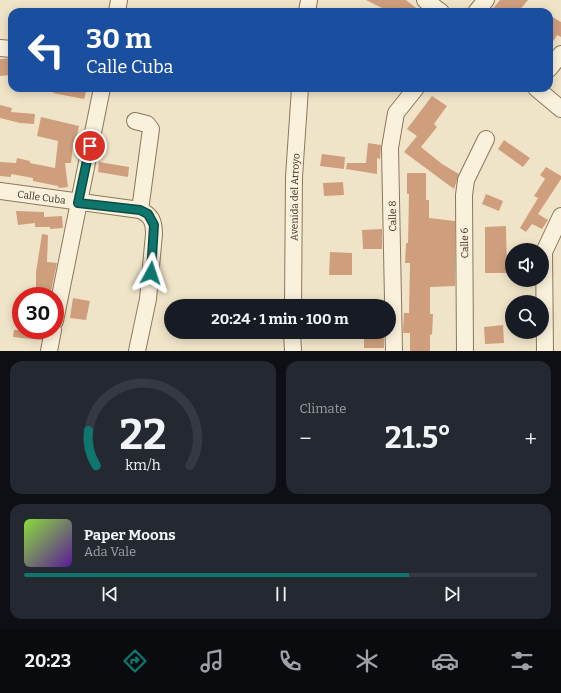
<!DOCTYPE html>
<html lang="en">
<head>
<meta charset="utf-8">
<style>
  body { margin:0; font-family:Bitter,serif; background:#242831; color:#f1f3f6; height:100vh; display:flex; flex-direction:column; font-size:15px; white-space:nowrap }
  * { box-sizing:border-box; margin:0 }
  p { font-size:13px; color:#9ea1a6 }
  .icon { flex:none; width:22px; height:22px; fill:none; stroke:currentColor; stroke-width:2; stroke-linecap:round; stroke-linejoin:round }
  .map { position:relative; height:351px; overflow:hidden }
  .details { display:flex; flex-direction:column; gap:10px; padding:10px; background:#0d0f14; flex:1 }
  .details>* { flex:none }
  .top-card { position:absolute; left:8px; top:8px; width:545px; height:84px; border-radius:12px; box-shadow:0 2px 10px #0003; background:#1a4fa0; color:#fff; overflow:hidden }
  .fabs { position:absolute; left:505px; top:243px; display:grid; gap:8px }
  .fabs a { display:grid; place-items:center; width:44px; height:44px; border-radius:50%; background:#171b24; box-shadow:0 2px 10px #0003; font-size:20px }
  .speed { position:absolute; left:12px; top:287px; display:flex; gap:8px; font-size:20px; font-weight:700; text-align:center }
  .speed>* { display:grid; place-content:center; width:52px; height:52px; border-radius:50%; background:#171b24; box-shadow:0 2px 10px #0003; line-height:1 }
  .speed .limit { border:6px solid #d22; background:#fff; color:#111 }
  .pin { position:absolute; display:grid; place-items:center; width:34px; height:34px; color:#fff; margin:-17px; border:2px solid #fff; border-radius:50%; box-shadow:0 1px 4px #0007 }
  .me { position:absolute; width:44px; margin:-22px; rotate:5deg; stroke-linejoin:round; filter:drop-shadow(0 0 3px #0008) }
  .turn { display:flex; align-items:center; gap:14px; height:84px; padding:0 12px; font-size:18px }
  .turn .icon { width:52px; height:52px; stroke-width:2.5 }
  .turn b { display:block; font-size:28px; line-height:34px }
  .big { font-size:30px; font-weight:700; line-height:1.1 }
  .details .tile { flex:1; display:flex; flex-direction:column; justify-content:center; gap:6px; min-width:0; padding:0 14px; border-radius:12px; background:#242831 }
  .details .dial { align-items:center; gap:0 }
  .dial svg { height:104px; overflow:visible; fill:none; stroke:#363941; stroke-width:7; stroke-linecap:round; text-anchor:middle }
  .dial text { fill:#f1f3f6; stroke:none }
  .song { display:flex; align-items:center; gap:12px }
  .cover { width:48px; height:48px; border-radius:6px; background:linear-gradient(135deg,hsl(90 70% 55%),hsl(270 70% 35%)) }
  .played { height:4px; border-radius:2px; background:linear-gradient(90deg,#0f766e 75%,#363941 75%) }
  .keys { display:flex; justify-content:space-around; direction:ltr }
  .heat { display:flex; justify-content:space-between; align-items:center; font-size:22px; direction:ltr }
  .details .tiles { flex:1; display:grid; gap:10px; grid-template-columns:1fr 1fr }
  .tile:last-child { grid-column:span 2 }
  .trip { position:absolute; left:164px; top:299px; width:232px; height:40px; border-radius:20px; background:#171b24; box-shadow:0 2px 10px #0003; font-weight:700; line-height:40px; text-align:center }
  .dock { display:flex; height:64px; justify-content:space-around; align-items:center; background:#090b0e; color:#9ea1a6 }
  .dock .icon { width:28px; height:28px }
  .dock .selected { color:#0f766e }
  .dock b { font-size:18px; color:#f1f3f6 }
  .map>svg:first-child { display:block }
</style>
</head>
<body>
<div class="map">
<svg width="561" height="351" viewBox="0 0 561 351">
  <rect width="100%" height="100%" fill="#f0e4c8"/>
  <path fill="#cf9f7d" d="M366,0H406L421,12H390Z
    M500,0H528L518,12H490Z
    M549,15L561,22V37L557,35L549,48Z
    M12,58V75L0,76V59Z
    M53,88H87L84,99L53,93Z
    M432,96L447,106L434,124L437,127L421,147L442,164L459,174L454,189L404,152L417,136L407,129Z
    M0,105L12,108L11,112L35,114L34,124L20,123L0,118Z
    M41,117L79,126L75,145L73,144L71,163H65L68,187L59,188L58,186L33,181V178L11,174V177L0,176V162L16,163L17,158L30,161V163L55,168L58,141L37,136Z
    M504,140L530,158L523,167L498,149Z
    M368,143L381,145L380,159L377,158V174L346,169L347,163H366Z
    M322,154L345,157L344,169L320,166Z
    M99,162L129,167L128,177L98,172Z
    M546,167L561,176V179L538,214L548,220L542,229L532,224L526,232L520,228L538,198L534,196L545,179L540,175Z
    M407,173H426V200H429V218L455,221V286L430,287V314H433L432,335L430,334V351H410V333H403L404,313H409L410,263H405L406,243H408L409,194H407Z
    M343,182L344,195L324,196L323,183Z
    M486,194L503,201L499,211L482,204Z
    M16,211L44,212V217L62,216L63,228L50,229V227H35V223L18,225Z
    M506,226L507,273H485V227Z
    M382,229V249H363L362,230Z
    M42,234L48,235L47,262L57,263L50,296H43L44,292H36V272Z
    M330,252L352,253V275H329Z
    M73,298L90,301L86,320L70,318Z
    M503,325L504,343L485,344L484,327Z
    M14,330H43L42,340L13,337Z
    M364,332H384V348H364Z"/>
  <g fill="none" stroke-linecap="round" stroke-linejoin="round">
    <defs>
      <g id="minor">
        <path d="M425,0L441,12"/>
        <path d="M117,12L119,0"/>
        <path d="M307,12L309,0"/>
        <path d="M476,12L486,0"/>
        <path d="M0,48L12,49"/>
        <path d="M549,69L561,54"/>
        <path d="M536,88L561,109"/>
        <path d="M135,121L147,124L151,129L140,210"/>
        <path id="s1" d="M0,191L140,210C151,215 154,221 154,234L148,299L137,351"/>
        <path id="s2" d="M293,306L294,177L300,88"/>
        <path d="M55,321L102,88"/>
        <path d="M292,332L293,351"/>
        <path d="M49,351L53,330"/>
        <path d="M394,351L390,148L396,113L416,88"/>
        <path d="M465,351L464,195L466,180L486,139"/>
        <path d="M545,351L544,252L561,216"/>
      </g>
    </defs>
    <use href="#minor" stroke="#8d765c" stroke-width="18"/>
    <use href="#minor" stroke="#faf1dc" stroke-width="16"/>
  </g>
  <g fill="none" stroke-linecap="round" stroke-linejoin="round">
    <defs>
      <path id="route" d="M90,146L78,203L140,210L148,214L154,225L151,273"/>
    </defs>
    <use href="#route" stroke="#0a4d48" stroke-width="10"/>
    <use href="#route" stroke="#0f766e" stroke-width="7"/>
  </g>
  <g text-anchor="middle" stroke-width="3" stroke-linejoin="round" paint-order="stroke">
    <g font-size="10" fill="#3d2e20" stroke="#f7eed8">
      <text dy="4" stroke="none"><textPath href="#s2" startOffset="109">Avenida del Arroyo</textPath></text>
      <text dy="4" stroke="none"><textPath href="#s1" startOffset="42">Calle Cuba</textPath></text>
      <text transform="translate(392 216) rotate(-91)" y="4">Calle 8</text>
      <text transform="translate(464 243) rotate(-91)" y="4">Calle 6</text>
    </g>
  </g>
</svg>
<div class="fabs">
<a><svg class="icon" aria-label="sound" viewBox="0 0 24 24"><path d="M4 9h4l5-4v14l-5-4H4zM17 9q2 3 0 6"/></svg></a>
<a><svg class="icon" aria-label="search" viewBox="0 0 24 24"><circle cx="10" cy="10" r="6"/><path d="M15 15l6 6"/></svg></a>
</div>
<div class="speed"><div class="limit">30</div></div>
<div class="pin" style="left:90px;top:146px;background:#d93025"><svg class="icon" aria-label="arrive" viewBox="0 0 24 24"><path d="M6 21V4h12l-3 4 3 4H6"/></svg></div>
<svg class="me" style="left:151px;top:273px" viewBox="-20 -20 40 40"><path d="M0-17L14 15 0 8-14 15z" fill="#0f766e" stroke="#fff" stroke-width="4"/></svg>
<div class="trip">20:24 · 1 min · 100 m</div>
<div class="top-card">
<div class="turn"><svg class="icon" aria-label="left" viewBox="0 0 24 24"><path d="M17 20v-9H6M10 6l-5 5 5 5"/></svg><div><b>30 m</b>Calle Cuba</div></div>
</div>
</div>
<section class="details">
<div class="tiles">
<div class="tile dial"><svg viewBox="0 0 100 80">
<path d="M14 69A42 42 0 1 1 86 69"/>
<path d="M14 69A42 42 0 0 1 8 42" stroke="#0f766e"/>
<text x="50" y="56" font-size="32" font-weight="700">22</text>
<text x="50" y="72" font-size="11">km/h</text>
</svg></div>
<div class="tile"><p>Climate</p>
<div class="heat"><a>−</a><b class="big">21.5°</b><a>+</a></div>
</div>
<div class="tile">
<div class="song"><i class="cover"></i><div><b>Paper Moons</b><p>Ada Vale</p></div></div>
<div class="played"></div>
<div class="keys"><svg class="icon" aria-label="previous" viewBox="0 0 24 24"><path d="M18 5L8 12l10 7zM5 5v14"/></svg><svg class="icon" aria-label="pause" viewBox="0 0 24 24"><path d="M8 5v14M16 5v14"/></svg><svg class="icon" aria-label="next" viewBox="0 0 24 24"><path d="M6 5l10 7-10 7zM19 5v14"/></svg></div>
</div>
</div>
</section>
<nav class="dock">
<b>20:23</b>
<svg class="icon selected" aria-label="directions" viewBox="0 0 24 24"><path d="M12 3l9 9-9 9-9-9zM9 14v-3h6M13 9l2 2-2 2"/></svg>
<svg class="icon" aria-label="music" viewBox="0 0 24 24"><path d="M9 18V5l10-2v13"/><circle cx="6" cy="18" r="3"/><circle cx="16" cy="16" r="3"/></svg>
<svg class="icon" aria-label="phone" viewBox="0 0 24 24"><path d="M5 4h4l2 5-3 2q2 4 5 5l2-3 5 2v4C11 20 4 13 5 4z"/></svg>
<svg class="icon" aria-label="climate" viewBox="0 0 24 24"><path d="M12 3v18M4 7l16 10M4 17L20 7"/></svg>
<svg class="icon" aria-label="car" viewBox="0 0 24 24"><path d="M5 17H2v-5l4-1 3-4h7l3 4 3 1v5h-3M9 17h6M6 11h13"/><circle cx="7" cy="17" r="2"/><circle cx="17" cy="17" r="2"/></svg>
<svg class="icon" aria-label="filters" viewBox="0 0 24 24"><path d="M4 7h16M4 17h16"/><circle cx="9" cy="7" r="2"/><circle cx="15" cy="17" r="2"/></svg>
</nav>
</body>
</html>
